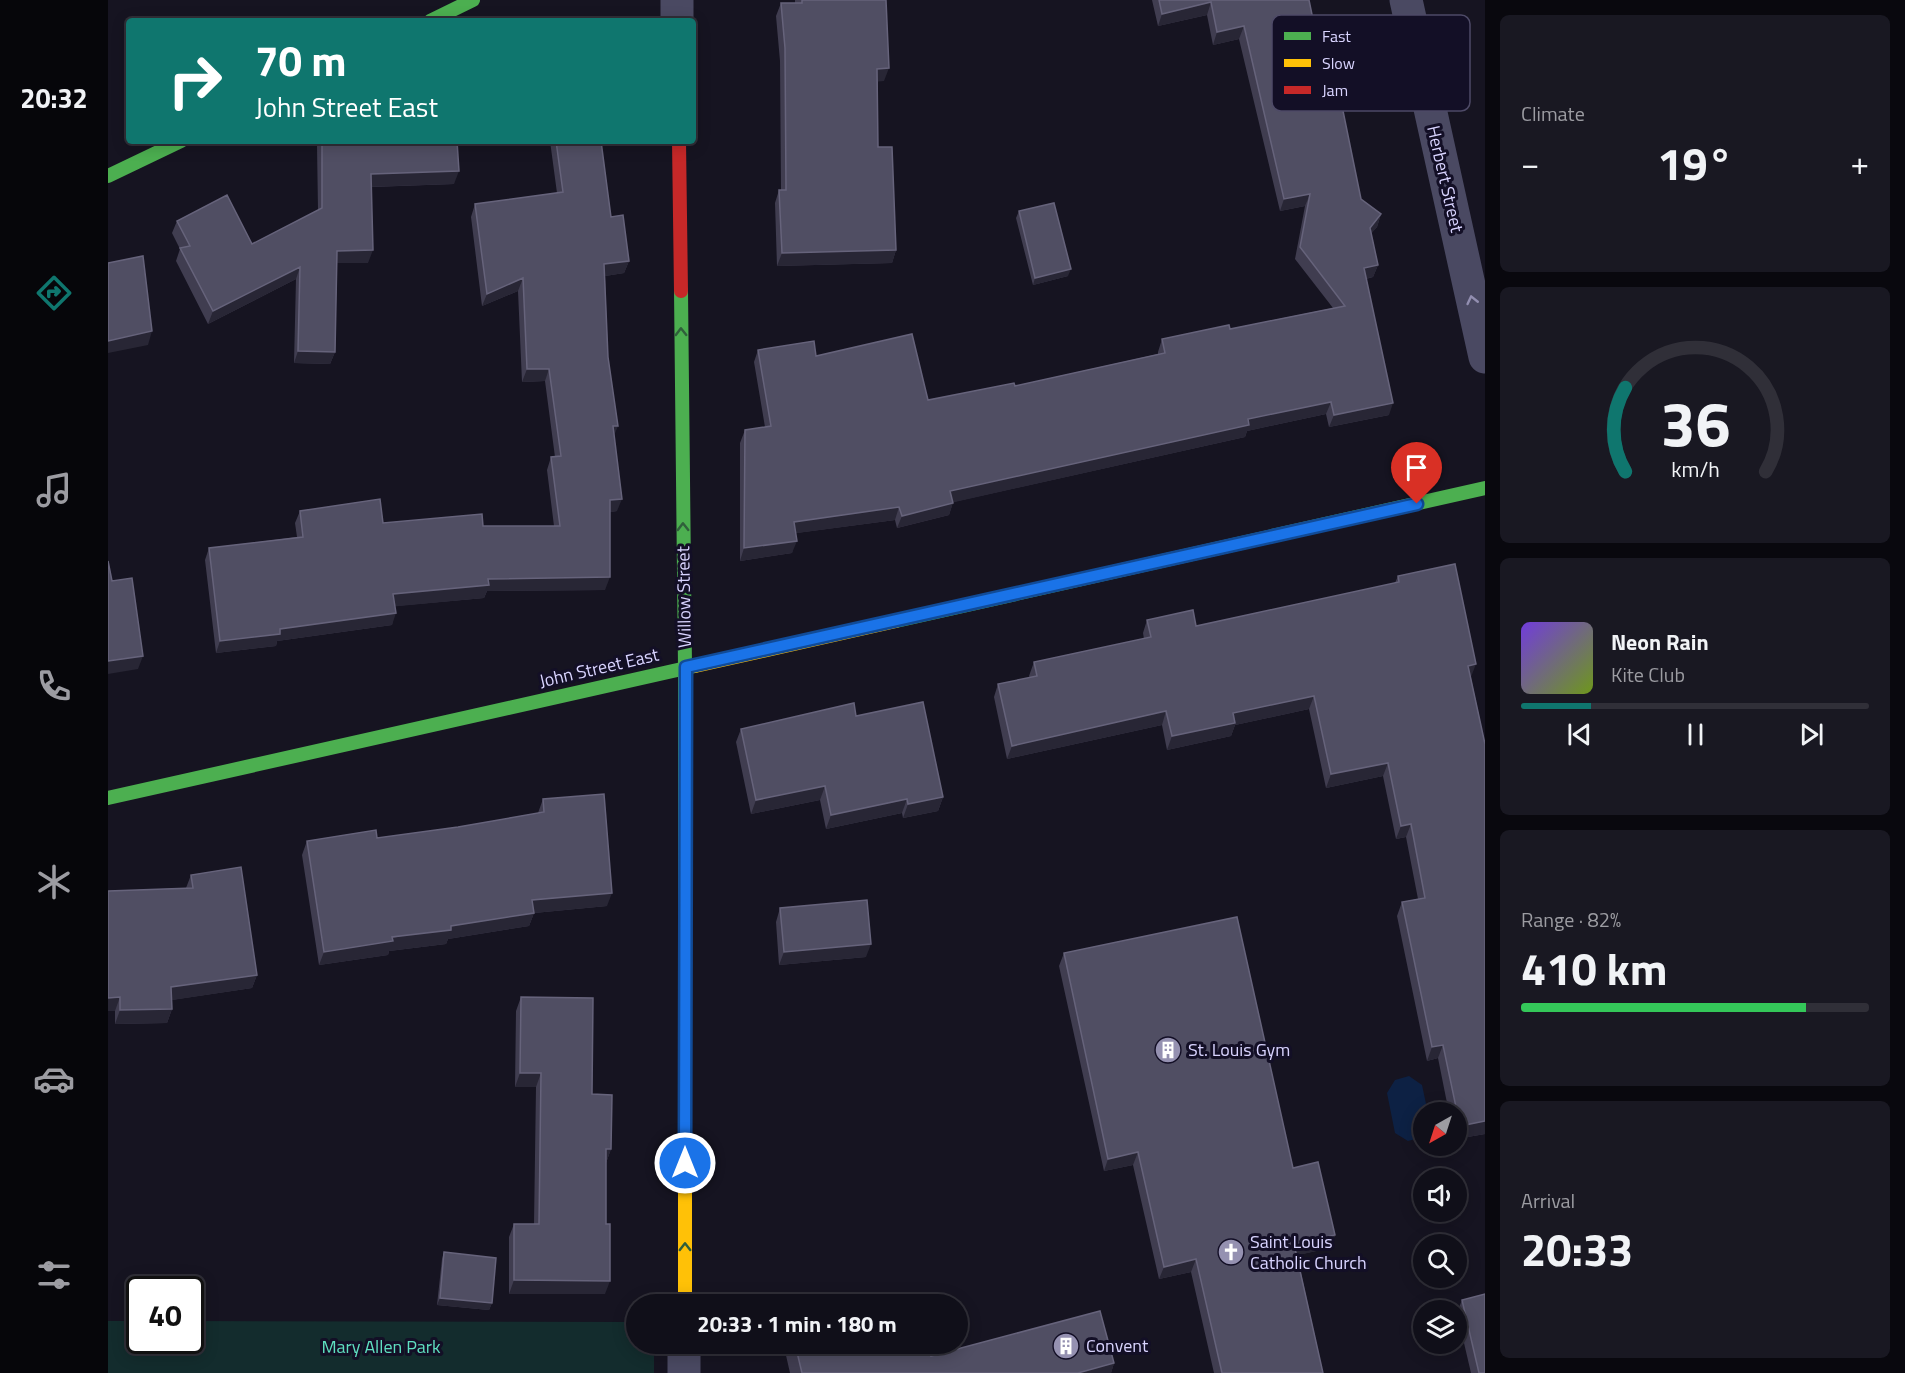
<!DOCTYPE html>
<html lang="en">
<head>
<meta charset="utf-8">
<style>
  body { margin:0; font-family:"Titillium Web",sans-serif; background:#191822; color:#f1f3f6; height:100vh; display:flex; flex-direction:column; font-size:22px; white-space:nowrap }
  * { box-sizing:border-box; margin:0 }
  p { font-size:20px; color:#9c9ca2 }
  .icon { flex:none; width:33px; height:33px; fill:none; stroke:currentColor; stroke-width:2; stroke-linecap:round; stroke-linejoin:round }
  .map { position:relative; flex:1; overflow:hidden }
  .drawer { display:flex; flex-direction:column; gap:15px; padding:15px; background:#09080e; width:420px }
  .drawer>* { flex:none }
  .top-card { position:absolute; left:18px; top:18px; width:570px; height:126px; border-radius:6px; box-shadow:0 3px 15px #0003,0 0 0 2px #302f38; background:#0f766e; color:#fff; overflow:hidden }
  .needle { width:39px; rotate:219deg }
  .controls { position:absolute; left:1305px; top:1102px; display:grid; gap:12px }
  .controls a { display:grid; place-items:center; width:54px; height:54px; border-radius:50%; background:#100f19; box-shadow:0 3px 15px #0003,0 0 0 2px #302f38; font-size:30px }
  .speed { position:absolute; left:18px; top:1276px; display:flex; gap:12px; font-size:30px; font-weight:700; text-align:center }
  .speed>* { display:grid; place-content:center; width:78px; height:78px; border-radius:50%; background:#100f19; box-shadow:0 3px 15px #0003,0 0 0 2px #302f38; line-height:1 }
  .speed .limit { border:3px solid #111; border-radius:9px; background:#fff; color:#111 }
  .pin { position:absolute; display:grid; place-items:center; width:51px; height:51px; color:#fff; margin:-62px -26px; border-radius:50% 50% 50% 0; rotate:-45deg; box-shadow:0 0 6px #0007 }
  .pin .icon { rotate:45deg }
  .me { position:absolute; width:66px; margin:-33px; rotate:0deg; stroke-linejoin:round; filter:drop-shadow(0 0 4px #0008) }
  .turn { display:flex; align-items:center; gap:21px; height:126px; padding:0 30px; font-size:27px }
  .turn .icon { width:78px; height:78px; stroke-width:2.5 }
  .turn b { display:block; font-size:42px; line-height:51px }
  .big { font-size:45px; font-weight:700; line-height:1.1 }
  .drawer .tile { flex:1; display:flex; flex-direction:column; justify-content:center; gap:9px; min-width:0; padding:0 21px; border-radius:9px; background:#191822 }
  .drawer .dial { align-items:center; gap:0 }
  .dial svg { height:156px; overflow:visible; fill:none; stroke:#302f38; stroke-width:7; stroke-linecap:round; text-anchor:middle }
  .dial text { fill:#f1f3f6; stroke:none }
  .song { display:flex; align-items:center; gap:18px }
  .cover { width:72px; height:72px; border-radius:9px; background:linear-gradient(135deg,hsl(260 70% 55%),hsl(80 70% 35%)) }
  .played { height:6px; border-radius:3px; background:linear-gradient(90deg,#0f766e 20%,#302f38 20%) }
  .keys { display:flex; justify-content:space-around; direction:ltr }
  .heat { display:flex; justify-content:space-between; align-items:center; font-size:33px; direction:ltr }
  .charge { height:9px; border-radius:4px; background:linear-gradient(90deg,#34c759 82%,#302f38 0) }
  .trip { position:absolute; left:518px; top:1294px; width:342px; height:60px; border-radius:30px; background:#100f19; box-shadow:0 3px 15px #0003,0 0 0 2px #302f38; font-weight:700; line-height:60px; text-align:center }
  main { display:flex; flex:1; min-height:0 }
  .dock { display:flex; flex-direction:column; width:108px; justify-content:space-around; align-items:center; background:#06060a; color:#9c9ca2 }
  .dock .icon { width:42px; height:42px }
  .dock .selected { color:#0f766e }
  .dock b { font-size:27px; color:#f1f3f6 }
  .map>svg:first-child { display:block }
</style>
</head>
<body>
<main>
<nav class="dock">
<b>20:32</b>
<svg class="icon selected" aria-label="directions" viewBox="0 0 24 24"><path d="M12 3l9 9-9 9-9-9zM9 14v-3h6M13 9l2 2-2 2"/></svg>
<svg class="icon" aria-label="music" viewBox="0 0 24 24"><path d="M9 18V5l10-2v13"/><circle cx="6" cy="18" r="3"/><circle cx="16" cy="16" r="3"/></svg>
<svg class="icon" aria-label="phone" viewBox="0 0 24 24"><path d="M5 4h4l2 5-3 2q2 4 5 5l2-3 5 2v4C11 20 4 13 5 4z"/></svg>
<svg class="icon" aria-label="climate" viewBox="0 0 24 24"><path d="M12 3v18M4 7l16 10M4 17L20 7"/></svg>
<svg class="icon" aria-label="car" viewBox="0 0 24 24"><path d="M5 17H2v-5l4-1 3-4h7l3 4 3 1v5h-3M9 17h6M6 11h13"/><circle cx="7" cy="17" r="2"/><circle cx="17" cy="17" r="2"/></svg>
<svg class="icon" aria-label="filters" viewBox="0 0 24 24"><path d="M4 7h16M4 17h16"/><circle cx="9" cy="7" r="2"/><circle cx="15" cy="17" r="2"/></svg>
</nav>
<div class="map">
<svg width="1377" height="1373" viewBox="0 0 1377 1373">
  <rect width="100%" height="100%" fill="#161421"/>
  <path fill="#132c2d" d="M0,1321H31L32,1341H82L83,1321L528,1322V1344H546V1373H0Z"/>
  <path fill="#0d2144" d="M1301,1076L1314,1085L1320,1113H1316L1315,1137L1300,1141L1287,1133L1279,1093L1287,1080Z"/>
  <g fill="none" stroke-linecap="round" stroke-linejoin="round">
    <path stroke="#4a4962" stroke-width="33" d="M569,0V21
      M1298,0L1377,357
      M576,1373V1344"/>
    <path stroke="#4caf50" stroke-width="14" d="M322,21L365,0
      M0,176L73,141
      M573,291L577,667V1118
      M788,621L1377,488
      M0,798L587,666"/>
    <path stroke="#ffc107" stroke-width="14" d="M587,666L788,621
      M577,1118V1305"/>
    <path stroke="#c62828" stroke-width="14" d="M571,141L573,291"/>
  </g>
  <path fill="#403d50" d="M687,0H778L776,81H770V147L788,250L784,263L669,266L667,203L671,190H673L672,61L668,16L673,3H687Z
    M1044,0H1201L1208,34L1253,199L1273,214L1269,227L1263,233L1270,265L1265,277L1258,279L1281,415L1221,427L1218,414L1139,431L1137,437L845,502L841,515L789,528L787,520L688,533L684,553L632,561V443L637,430L657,427L646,362L650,350L708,356L820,400L907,386L1050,354V352L1054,339L1122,329L1225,308L1187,259L1197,206L1172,211L1131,39L1105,45L1099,15L1050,26Z
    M211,141H349L346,184L264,187L260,263H229L227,352L222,364L186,363L188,279L100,324L68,261L72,249L64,233L69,221L144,244L210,210L209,146Z
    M442,141H493L503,217L521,261L516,273L497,276L500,357L506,436L509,511L502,512L497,590L379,591L376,598L287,606L284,625L169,641L168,646L108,653L97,560L101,548L189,537L187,523L192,511L275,523L375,526H446L439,470L443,457H447L437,381L414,382L410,291L374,306L363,217L367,204L449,193Z
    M911,211L960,276L925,285L908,218Z
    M1290,576L1363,677V678L1377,744V1134L1348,1139V1113H1341L1330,1058L1319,1061L1289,916L1294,902L1310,899L1298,837L1288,839L1275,776L1218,788L1201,709L1127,725L1123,736L1059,750L1054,725L899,759L886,697L890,684L922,678L921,676L926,662L1036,639L1035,633L1039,620L1088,626L1287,583Z
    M748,716L835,797L830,811L795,818L794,813L718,829L712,800L643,814L628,742L633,729Z
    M435,799L499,906L426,913L421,926L340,939L338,944L281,951L280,955L211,965L194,855L199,841L269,838L350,827L430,813Z
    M83,875L149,975L144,988L63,1000L64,1009L59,1023L7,1024V1011H0V891L78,888Z
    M672,908L758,957L671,965L668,922Z
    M956,953L1185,1168L1227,1235L1222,1248L1189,1255L1215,1373H1106L1083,1272L1051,1279L1025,1165L996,1171L951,966Z
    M413,997L484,1094L503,1149L498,1163L497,1294H401V1237L406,1224H426L428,1087H407L408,1011Z
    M336,1252L384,1303L381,1310L329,1305L334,1259Z
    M1354,1300L1377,1373H1363L1349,1313Z
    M679,1344H820L823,1356L1006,1363L1003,1373H682L677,1351Z"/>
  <path fill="#282635" d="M1103,2L1099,15L1050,26L1054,14Z
    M1136,26L1131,39L1105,45L1109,32Z
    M781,68L776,81L765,82L769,69Z
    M351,171L346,184L259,187L263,174Z
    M1202,194L1197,206L1172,211L1176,199Z
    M1273,214L1269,227L1258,240L1262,228Z
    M265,250L260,263H225L229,251Z
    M788,250L784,263L669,266L674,253Z
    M521,261L516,273L491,277L496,264Z
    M1270,265L1265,277L1251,280L1256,268Z
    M192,267L188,279L100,324L105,311Z
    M963,269L960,276L925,285L927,278Z
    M415,278L410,291L374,306L379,294Z
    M44,331L40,345L0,353V341Z
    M190,351L227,352L222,364L186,363Z
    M419,369H441L437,381L414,382Z
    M1223,402L1218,414L1139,431L1137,437L838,504L842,491L1140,419Z
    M1285,403L1281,415L1221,427L1226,415Z
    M505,426H510L505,438Z
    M514,499L509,511L497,513L502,500Z
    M845,503L841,515L789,528L794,516Z
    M791,507L787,520L682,534L686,522Z
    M689,541L684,553L632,561L636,548Z
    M502,577L497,590L379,591L376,598L281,607L285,594L380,579Z
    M288,613L284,625L169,641L168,646L108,653L112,641L172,629Z
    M35,656L30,669L0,674V661Z
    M1368,664L1363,677L1355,679L1360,666Z
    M1206,696L1201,709L1127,725L1123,736L1059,750L1064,736L1125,713Z
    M1058,711L1054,725L899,759L904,746Z
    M1280,763L1275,776L1218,788L1223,774Z
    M717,786L712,800L643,814L648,800Z
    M835,797L830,811L795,818L800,804Z
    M799,799L794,813L718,829L723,815Z
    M1303,824L1298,837L1288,839L1293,826Z
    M504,893L499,906L426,913L421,926L340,939L338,944L281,951L280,955L211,965L216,952L343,926L424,900Z
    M763,944L758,957L671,965L676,952Z
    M149,975L144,988L58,1001L63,987Z
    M12,997L7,1011H0V998Z
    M64,1009L59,1023L7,1024L12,1010Z
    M1335,1045L1330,1058L1319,1061L1324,1047Z
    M412,1073H433L428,1087H407Z
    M1377,1121V1134L1348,1139V1135L1352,1126Z
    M498,1149H503L498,1163Z
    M1030,1152L1025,1165L996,1171L1000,1159Z
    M1227,1235L1222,1248L1182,1257L1186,1244Z
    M1088,1259L1083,1272L1051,1279L1056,1267Z
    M406,1280L502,1281L497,1294H401Z
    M332,1298L384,1303L381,1310L329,1305Z
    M1006,1363L1003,1373H970Z"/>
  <path fill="#504e63" stroke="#66637b" stroke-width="1.5" d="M694,0H778L781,68L769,69L770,147H784L788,250L674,253L671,190H678L677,48L673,3H694Z
    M1051,0H1201L1208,34L1214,33L1234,106L1253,199L1273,214L1262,228L1270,265L1256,268L1285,403L1226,415L1223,402L1140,419L1141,425L842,491L845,503L794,516L791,507L686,522L689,541L636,548L637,430L663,426L650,350L706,341L708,356L804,334L820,400L906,383L907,386L1057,353L1054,339L1121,325L1122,329L1237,306L1192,247L1202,194L1176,199L1136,26L1109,32L1103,2L1054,14Z
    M214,141H349L351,171L263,174L265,250L229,251L227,352L190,351L192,267L105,311L72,248L82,246L69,221L119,195L144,244L214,208Z
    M448,141H493L503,217L515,215L521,261L496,264L500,357L510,426H505L514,499L502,500V577L380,579L381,585L285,594L288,613L172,629V634L112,641L101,548L195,537L192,511L272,499L275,523L374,514L375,526H452L443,457L453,456L441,369H419L415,278L379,294L367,204L455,192Z
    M946,203L963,269L927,278L911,211Z
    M35,256L44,331L0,341V263Z
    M0,561L4,581L24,578L35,656L0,661Z
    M1347,564L1368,664L1360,666L1377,744V1121L1352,1126L1335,1045L1324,1047L1294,902L1317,898L1303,824L1293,826L1280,763L1223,774L1206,696L1125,713L1127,723L1064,736L1058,711L904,746L890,684L929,676L926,662L1043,637L1039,620L1085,610L1088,626L1291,582L1290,576Z
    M815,702L835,797L800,804L799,799L723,815L717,786L648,800L633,729L746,703L748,716Z
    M496,794L504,893L424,900L426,913L343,926V930L284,937L285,941L216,952L199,841L268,830L269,838L350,827L436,812L435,799Z
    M133,867L149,975L63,987L64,1009L12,1010V997L0,998V891L85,888L83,875Z
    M759,900L763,944L676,952L672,908Z
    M1129,917L1185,1168L1210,1162L1227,1235L1186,1244L1215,1373H1114L1088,1259L1056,1267L1030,1152L1000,1159L956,953Z
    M413,997L485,998L484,1094L504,1095L503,1149H498V1224H502V1281L406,1280V1224H431L433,1073H412Z
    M336,1252L388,1258L384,1303L332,1298Z
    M1377,1294V1373H1371L1354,1300Z
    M810,1302L811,1305H798Z
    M992,1311L1006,1363L970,1373H694L687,1344H820L823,1356Z"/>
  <defs><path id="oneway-chevron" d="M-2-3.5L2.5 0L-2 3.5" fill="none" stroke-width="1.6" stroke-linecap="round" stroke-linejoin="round" transform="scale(1.5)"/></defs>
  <use stroke="#928eb0" href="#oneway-chevron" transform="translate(1364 300) rotate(-103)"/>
  <g stroke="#305f3b">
    <use href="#oneway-chevron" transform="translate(573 332) rotate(-91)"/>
    <use href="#oneway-chevron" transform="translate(575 527) rotate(-91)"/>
    <use href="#oneway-chevron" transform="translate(577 1247) rotate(-90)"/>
  </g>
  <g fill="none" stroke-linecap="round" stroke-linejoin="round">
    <defs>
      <path id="route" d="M577,1163L578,667L1309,504"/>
    </defs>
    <use href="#route" stroke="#114b97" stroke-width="15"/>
    <use href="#route" stroke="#1a73e8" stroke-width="10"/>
  </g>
  <defs>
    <symbol id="building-disc" viewBox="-11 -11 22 22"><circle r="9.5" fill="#9591b1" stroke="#130f26"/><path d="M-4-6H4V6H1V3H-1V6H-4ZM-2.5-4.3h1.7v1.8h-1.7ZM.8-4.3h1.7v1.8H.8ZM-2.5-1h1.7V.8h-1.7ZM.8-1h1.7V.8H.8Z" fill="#fff"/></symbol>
    <symbol id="church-disc" viewBox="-11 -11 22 22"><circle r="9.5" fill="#9591b1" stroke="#130f26"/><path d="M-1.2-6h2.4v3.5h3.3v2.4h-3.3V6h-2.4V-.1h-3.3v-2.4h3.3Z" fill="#fff"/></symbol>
  </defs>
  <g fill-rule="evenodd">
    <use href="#building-disc" x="1045" y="1035" width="30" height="30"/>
    <use href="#church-disc" x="1108" y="1237" width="30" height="30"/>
    <use href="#building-disc" x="943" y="1331" width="30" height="30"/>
  </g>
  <g text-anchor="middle" stroke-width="6" stroke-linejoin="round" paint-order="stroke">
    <g font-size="18" fill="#d9d4ff" stroke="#130f26">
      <text transform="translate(1337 179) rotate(77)" y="6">Herbert Street</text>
      <text transform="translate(576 597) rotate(-91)" y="6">Willow Street</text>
      <text transform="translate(491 668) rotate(-13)" y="6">John Street East</text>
    </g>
    <g font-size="18" fill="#d9d4ff" stroke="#130f26" text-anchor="start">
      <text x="1080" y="1056">St. Louis Gym</text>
      <text x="1142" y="1248">Saint Louis<tspan x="1142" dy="21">Catholic Church</tspan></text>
      <text x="978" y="1352">Convent</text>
    </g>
    <g font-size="18" fill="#5fe0c0" stroke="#130f26">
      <text x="273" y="1353">Mary Allen Park</text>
    </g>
  </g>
  <rect x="1164" y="15" width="198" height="96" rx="9" fill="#130f26" stroke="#4e4a67" stroke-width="1.5"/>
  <rect x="1176" y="32" width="27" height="8" fill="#4caf50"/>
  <rect x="1176" y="59" width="27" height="8" fill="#ffc107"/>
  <rect x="1176" y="86" width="27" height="8" fill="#c62828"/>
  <g font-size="16" fill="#d9d4ff">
    <text x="1214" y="42">Fast</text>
    <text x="1214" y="69">Slow</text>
    <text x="1214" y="96">Jam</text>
  </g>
</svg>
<div class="controls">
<a><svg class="needle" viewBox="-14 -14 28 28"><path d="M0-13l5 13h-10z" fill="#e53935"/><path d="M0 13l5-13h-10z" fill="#9c9ca2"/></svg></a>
<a><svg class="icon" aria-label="sound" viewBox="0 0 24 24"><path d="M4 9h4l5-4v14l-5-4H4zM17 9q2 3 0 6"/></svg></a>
<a><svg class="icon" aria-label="search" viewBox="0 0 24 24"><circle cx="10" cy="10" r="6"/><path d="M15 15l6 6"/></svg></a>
<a><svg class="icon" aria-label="layers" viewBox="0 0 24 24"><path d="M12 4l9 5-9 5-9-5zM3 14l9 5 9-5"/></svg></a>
</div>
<div class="speed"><div class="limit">40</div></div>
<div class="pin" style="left:1309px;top:504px;background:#d93025"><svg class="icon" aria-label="arrive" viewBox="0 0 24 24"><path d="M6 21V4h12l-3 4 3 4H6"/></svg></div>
<svg class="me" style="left:577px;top:1163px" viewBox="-20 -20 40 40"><circle r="17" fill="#1a73e8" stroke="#fff" stroke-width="3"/><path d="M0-11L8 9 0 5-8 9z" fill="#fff"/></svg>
<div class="trip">20:33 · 1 min · 180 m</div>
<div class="top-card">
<div class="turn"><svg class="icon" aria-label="right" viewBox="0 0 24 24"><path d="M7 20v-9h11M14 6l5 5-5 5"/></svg><div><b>70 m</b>John Street East</div></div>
</div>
</div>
<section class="drawer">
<div class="tile"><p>Climate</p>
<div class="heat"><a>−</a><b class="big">19°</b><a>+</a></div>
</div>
<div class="tile dial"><svg viewBox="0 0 100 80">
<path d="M14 69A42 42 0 1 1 86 69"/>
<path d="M14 69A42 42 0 0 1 14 26" stroke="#0f766e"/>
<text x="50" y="56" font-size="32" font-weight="700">36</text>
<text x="50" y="72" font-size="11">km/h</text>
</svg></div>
<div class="tile">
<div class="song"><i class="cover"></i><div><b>Neon Rain</b><p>Kite Club</p></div></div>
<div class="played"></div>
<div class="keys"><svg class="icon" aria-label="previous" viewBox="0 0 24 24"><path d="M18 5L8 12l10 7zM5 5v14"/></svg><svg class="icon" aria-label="pause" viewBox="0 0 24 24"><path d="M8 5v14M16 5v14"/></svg><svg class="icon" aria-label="next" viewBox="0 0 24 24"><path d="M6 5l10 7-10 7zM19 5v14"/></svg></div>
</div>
<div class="tile"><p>Range · 82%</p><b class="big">410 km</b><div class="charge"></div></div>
<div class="tile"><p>Arrival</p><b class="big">20:33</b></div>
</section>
</main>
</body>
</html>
